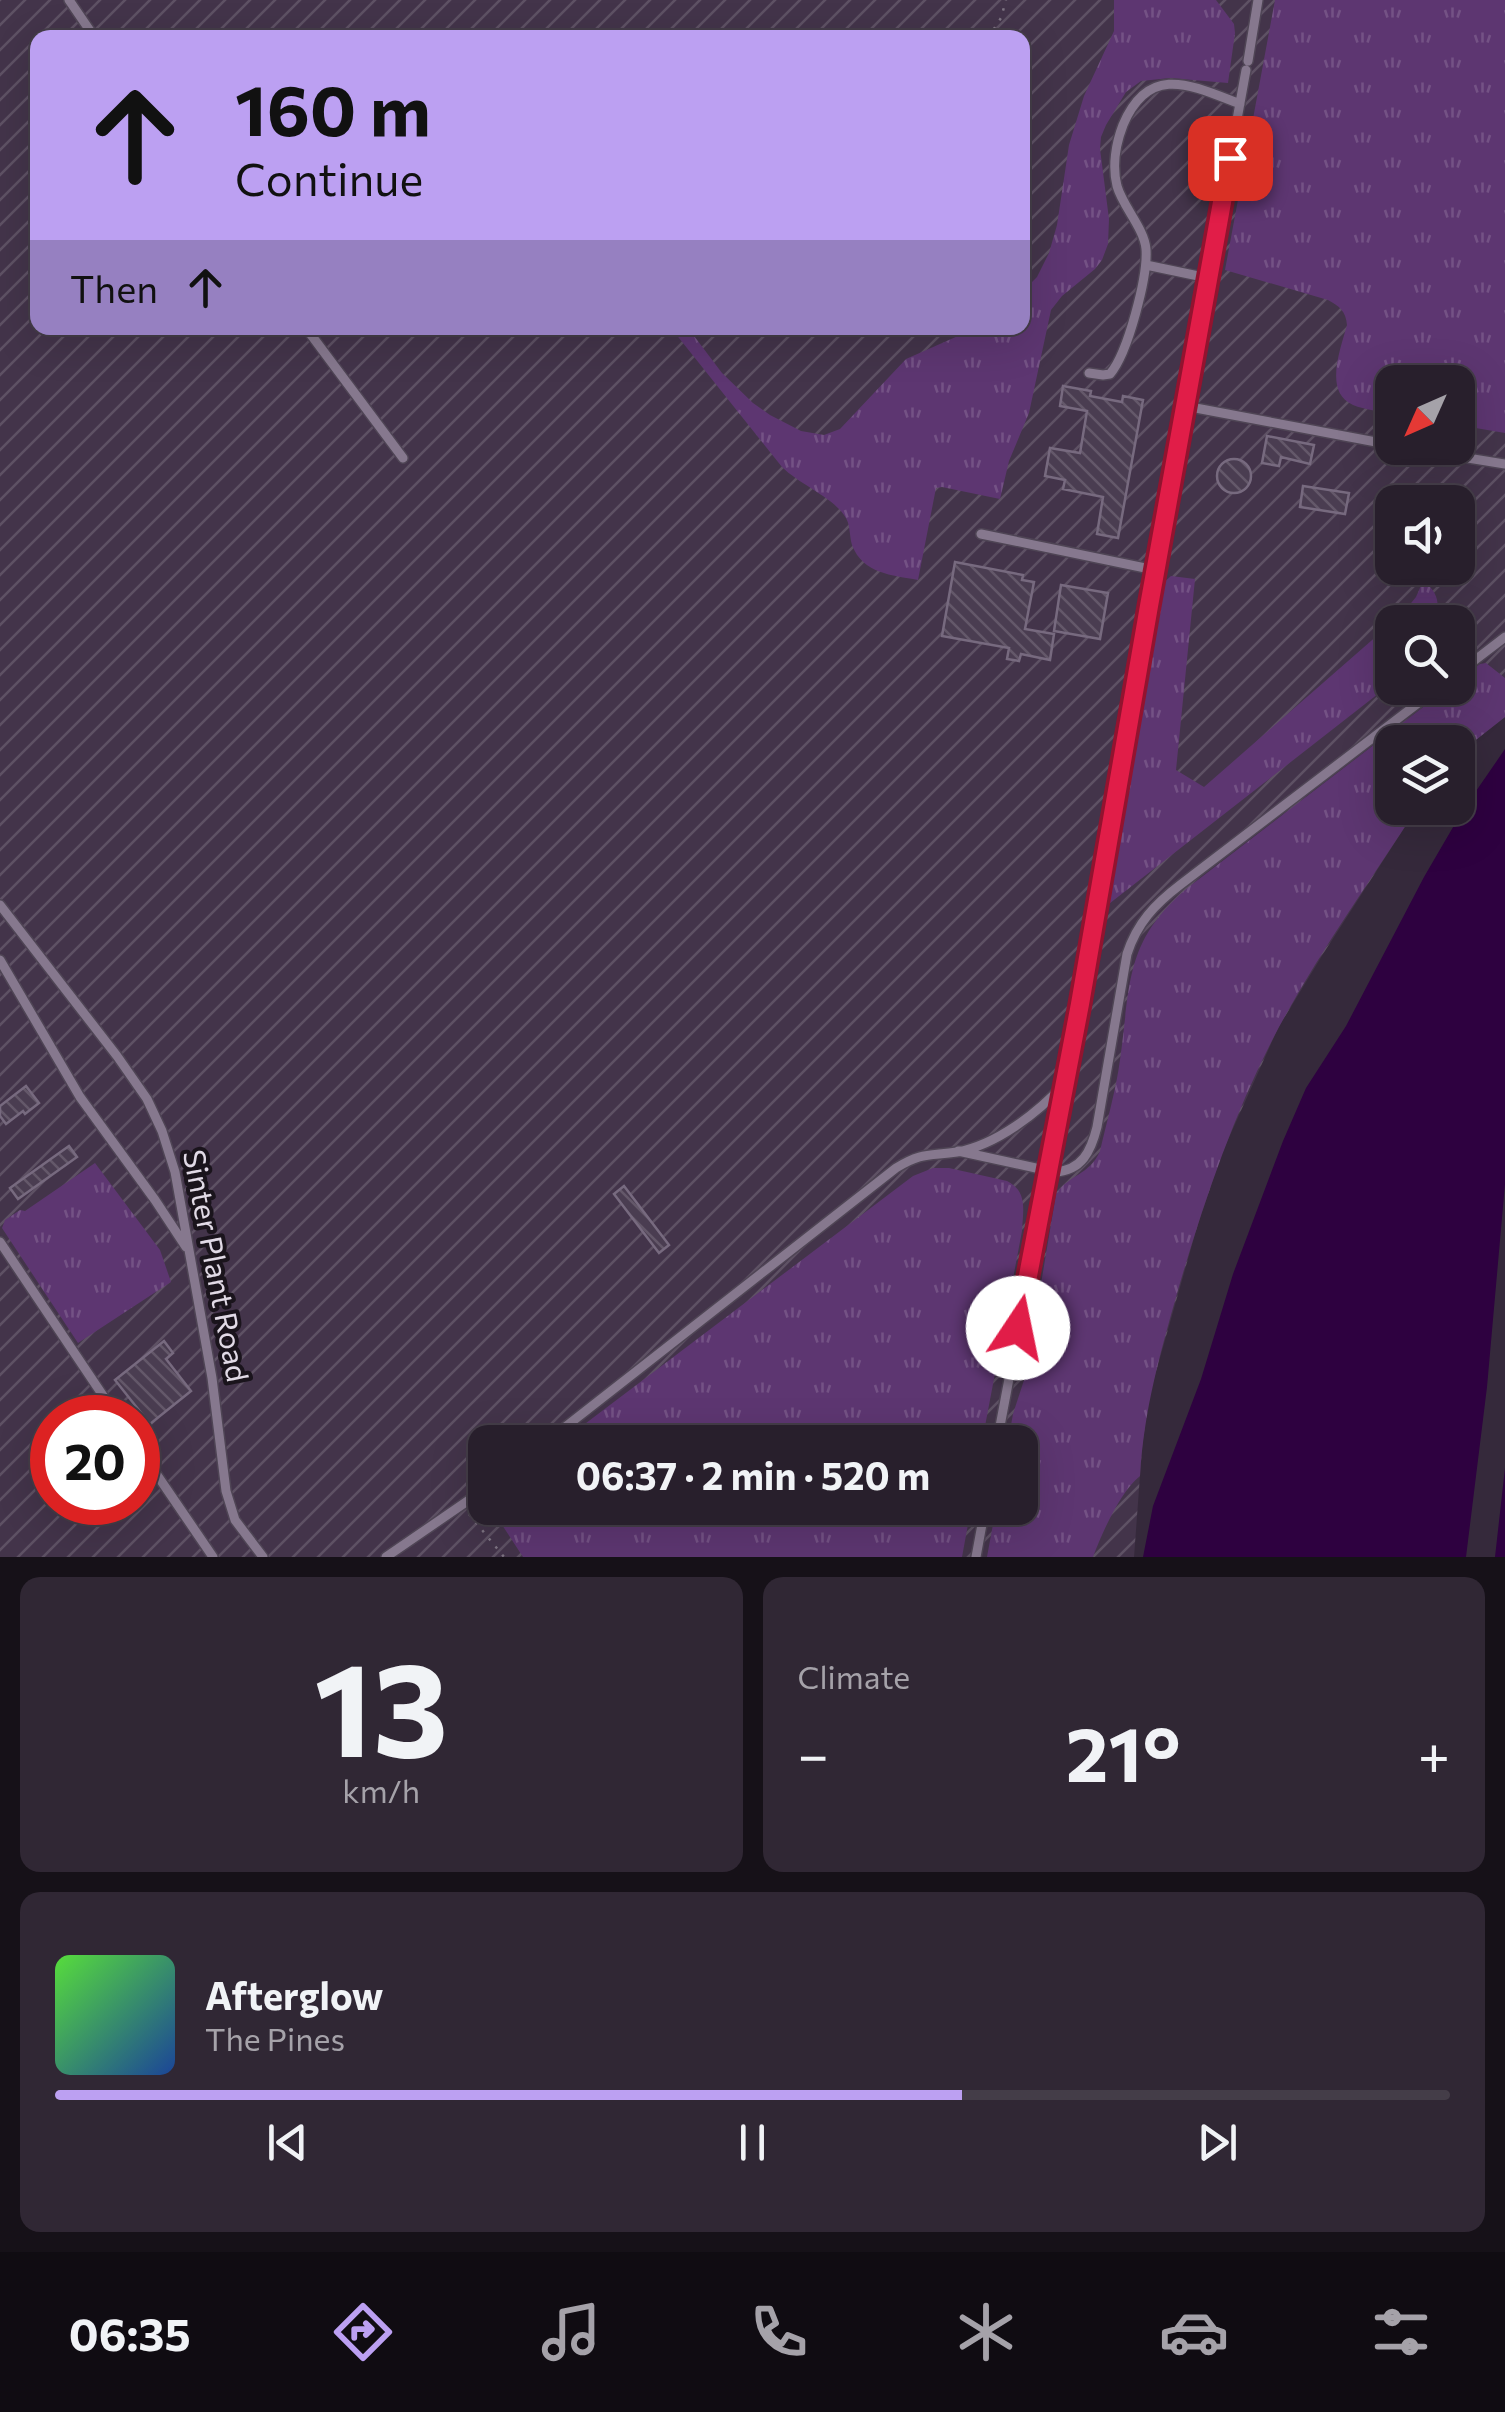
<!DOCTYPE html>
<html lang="en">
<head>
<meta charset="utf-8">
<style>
  body { margin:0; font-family:Commissioner,sans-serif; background:#302734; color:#f1f3f6; height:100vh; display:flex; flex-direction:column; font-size:38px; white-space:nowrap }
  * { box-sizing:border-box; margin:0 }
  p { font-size:32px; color:#a5a2a9 }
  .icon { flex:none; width:55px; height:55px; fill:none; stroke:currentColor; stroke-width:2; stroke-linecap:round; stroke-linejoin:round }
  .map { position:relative; height:1557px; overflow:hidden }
  .side { display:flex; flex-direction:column; gap:20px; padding:20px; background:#161118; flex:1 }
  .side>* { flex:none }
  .hud { position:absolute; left:30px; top:30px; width:1000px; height:305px; border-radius:20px; box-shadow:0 10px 40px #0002,0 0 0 2px #443d48; background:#bca0f2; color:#111; overflow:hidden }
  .needle { width:65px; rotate:225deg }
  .buttons { position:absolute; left:1375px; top:365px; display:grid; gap:20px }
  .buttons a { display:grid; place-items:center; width:100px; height:100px; border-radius:20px; background:#281f2c; box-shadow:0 10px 40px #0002,0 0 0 2px #443d48; font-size:50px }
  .speed { position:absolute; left:30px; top:1395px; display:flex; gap:20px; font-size:50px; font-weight:700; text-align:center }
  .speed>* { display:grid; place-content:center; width:130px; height:130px; border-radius:50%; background:#281f2c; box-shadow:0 10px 40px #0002,0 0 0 2px #443d48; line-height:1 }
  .speed .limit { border:15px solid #d22; background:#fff; color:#111 }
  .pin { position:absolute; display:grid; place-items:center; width:85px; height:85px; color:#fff; margin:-42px; border-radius:20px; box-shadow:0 5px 15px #0006 }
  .me { position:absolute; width:110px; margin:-55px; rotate:11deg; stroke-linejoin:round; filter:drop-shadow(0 0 8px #0008) }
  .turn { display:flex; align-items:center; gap:35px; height:210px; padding:0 40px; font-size:45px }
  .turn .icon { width:130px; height:130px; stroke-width:2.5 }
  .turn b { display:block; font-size:70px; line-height:85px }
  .then { display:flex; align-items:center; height:95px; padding:0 40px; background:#0003; gap:20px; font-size:38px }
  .big { font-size:75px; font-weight:700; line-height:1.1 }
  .side .card { flex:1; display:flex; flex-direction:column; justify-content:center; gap:15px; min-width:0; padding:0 35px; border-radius:20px; background:#302734 }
  .side .dial { align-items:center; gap:0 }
  .dial b { font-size:130px; line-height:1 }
  .song { display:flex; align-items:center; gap:30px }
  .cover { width:120px; height:120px; border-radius:15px; background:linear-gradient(135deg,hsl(110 70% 55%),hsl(220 70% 35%)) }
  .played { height:10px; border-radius:5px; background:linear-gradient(90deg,#bca0f2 65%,#443d48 65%) }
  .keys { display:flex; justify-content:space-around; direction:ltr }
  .heat { display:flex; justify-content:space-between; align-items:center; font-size:55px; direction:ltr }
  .side .tiles { flex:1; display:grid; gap:20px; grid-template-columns:1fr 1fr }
  .card:last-child { grid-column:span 2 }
  .trip { position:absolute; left:468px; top:1425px; width:570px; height:100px; border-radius:20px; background:#281f2c; box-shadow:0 10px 40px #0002,0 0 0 2px #443d48; font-weight:700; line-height:100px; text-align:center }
  .tabs { display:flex; height:160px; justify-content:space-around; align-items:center; background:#100c12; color:#a5a2a9 }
  .tabs .icon { width:70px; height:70px }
  .tabs .current { color:#bca0f2 }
  .tabs b { font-size:45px; color:#f1f3f6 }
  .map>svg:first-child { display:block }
</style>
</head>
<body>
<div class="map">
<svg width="1505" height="1557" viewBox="0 0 1505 1557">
  <defs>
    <pattern id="industrial-furrows" width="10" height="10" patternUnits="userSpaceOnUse" patternTransform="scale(2.5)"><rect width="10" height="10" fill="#43344a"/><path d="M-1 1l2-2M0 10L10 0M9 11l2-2" fill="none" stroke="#5e5164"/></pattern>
    <pattern id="grass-tufts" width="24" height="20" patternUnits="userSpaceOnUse" patternTransform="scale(2.5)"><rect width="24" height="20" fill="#5d3671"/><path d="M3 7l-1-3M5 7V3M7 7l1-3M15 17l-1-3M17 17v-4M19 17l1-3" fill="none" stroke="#745285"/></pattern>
    <pattern id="building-back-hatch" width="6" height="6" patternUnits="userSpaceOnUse" patternTransform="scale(2.5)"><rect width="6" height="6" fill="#4a3d51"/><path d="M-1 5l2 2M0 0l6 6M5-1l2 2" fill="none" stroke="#64586a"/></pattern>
  </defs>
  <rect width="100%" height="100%" fill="#35293b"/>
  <path fill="url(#industrial-furrows)" fill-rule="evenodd" d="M0,0H1505V717L1458,754V742H1392V808H1417L1323,954L1278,1028L1222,1153L1197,1227L1148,1400L1142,1448L1134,1557H0ZM38,38H1022V328H38ZM1392,382H1458V448H1392ZM1392,502H1458V568H1392ZM1392,622H1458V688H1392ZM52,1418H138V1502H52ZM485,1442H1020V1508H485Z"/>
  <path fill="url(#grass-tufts)" d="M1114,0H1216L1234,24L1235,33L1228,83L1170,78L1141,81L1126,92L1106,125L1101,137L1100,149L1109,219L1108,244L1102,260L1095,269L1062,296L1051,310L1029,413L1009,461L1000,499L942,487L936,488L918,580C892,575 863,574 852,545C849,535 851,524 844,515C832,497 799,484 782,467L671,328H688L722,373L753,403L770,415L801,431L824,435L840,429L906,359L976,328H1022L1023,291L1037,277L1049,253L1057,225L1069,145L1084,96L1114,31Z
    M1275,0H1505V433L1458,425V382H1392V413C1380,411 1365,410 1353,405C1323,392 1341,348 1347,325C1346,311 1339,306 1328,300L1225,270Z
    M1171,576L1195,579L1176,770L1204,787L1403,613L1416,597L1423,581C1439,592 1440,605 1435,622H1392V683L1105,907L1160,593L1162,584Z
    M1486,663L1505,678V717L1458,754V742H1392V808H1417C1371,880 1320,951 1279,1027C1235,1110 1204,1200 1178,1290C1160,1354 1144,1409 1140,1476C1120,1492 1102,1533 1093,1557H987L996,1508H1020V1442H1008L1013,1414L1026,1374L1056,1194C1068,1175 1090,1175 1100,1151C1107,1121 1116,1090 1120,1060C1131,983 1124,940 1190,886L1448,688H1458V680L1480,664Z
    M95,1163L160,1250L171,1282L78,1343L2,1228L5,1220L20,1210L25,1211Z
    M933,1168H949L1007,1181C1028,1192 1023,1210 1022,1231L982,1442H561L913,1176Z
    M491,1508H971L962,1557H523Z"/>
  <path fill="#2e0140" d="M1505,749V1557H1143L1153,1506L1201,1379L1233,1274L1283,1141L1306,1088L1346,1026L1424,877L1463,810Z"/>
  <path fill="#35293b" d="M1505,1184V1468L1495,1557H1466L1487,1387Z"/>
  <path fill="url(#building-back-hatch)" stroke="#776a7f" stroke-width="2.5" d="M1063,386L1091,391L1090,396L1122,402L1123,396L1143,400L1118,538L1097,534L1103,497L1063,489L1065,480L1045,476L1050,448L1080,453L1087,411L1060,406Z
    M1267,436L1314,445L1310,464L1281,457L1279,466L1262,463Z
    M1217 476a17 17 0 1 1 34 0a17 17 0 1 1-34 0Z
    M1303,486L1349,493L1345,514L1300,507Z
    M955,562L1023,575L1022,580L1034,582L1025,629L1054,634L1050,660L1021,654L1019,661L1007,659L1009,648L942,636Z
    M1061,585L1108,593L1100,639L1054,631Z
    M26,1086L39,1103L25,1114L23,1111L6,1124L0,1116V1106Z
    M69,1146L77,1157L18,1199L10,1188Z
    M624,1186L669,1245L659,1253L614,1194Z
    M164,1341L173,1353L166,1359L191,1391L150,1424L115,1380Z"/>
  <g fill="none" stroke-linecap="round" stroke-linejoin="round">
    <defs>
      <path id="service" d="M69,0L95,38
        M1248,61L1258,0
        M1146,265L1208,278
        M306,328L403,458
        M1089,373L1103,375L1110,374C1128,353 1148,276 1146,249C1144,228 1123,207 1117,186C1112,166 1116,143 1123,125C1149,63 1191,85 1240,104
        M1185,406L1392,445
        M1406,448L1505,464
        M981,534L1155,570
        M1458,673L1505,637
        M0,905L117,1056L147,1099L162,1131L175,1172L212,1378L226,1491L235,1520L263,1557
        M0,960L80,1097L155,1200L186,1247
        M958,1151L1054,1172C1082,1171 1091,1151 1097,1127L1127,954C1137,923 1155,904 1180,885L1438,688
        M0,1242L118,1418
        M546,1442L896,1168C922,1152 929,1156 957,1152C996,1145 1038,1113 1064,1084
        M997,1442L1080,1004L1155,570L1246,70
        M138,1447L213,1557
        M386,1557L485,1489
        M976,1557L985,1508"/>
    </defs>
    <use href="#service" stroke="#4f4555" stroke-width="12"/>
    <path stroke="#7d7382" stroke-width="2.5" stroke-dasharray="2.5 8" stroke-linecap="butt" d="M988,38L1001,18L1006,0
      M469,1514L504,1557"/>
    <use href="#service" stroke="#86788e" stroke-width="9"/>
  </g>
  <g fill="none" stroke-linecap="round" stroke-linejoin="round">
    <defs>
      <path id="route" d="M1018,1328L1080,1004L1149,606L1230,158"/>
    </defs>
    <use href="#route" stroke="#92132f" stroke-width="25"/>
    <use href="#route" stroke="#e11d48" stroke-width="18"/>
  </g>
  <g text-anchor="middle" stroke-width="8" stroke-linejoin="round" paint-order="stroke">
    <g font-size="30" fill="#e1dae6" stroke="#1a141c">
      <text transform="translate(215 1266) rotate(79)" y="10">Sinter Plant Road</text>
    </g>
  </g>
</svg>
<div class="buttons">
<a><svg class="needle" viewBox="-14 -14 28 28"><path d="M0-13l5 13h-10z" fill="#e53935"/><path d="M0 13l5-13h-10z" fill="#a5a2a9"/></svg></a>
<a><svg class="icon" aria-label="sound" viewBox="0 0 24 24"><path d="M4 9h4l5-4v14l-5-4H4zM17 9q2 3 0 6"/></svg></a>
<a><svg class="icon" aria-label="search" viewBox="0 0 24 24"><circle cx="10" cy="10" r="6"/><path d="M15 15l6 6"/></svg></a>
<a><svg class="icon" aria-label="layers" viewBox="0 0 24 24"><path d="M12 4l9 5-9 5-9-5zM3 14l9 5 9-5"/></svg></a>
</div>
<div class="speed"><div class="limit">20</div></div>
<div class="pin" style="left:1230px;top:158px;background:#d93025"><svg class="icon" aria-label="arrive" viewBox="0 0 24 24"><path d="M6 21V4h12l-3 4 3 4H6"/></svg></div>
<svg class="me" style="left:1018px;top:1328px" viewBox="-20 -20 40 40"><circle r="19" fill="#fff"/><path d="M0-13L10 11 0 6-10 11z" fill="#e11d48"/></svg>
<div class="trip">06:37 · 2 min · 520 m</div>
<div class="hud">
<div class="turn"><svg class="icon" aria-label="ahead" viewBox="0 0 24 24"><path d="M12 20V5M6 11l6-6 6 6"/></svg><div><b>160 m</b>Continue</div></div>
<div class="then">Then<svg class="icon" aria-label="ahead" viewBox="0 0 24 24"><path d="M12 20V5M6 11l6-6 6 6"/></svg></div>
</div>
</div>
<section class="side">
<div class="tiles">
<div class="card dial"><b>13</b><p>km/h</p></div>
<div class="card"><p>Climate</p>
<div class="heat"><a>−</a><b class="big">21°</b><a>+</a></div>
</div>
<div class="card">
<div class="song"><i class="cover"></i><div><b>Afterglow</b><p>The Pines</p></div></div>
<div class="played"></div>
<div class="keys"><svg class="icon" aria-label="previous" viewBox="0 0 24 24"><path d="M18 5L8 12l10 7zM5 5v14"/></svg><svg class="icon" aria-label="pause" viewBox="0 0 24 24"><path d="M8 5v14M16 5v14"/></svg><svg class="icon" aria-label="next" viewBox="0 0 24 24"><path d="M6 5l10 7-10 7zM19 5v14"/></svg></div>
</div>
</div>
</section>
<nav class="tabs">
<b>06:35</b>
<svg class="icon current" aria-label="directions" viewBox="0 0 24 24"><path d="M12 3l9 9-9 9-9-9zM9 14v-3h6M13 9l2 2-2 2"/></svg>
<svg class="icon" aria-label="music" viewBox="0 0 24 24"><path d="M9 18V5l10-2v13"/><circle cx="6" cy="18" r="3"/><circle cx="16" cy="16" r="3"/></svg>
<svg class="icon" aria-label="phone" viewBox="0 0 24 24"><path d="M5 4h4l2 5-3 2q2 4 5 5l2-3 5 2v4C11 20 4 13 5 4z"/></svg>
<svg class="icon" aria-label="climate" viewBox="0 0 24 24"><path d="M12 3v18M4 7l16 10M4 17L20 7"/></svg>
<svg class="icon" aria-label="car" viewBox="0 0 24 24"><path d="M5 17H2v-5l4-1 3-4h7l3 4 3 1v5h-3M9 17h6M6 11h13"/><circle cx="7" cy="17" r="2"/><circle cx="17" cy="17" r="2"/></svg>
<svg class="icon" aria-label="filters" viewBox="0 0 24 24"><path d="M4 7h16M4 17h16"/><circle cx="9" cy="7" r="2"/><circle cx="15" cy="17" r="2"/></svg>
</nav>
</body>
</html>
